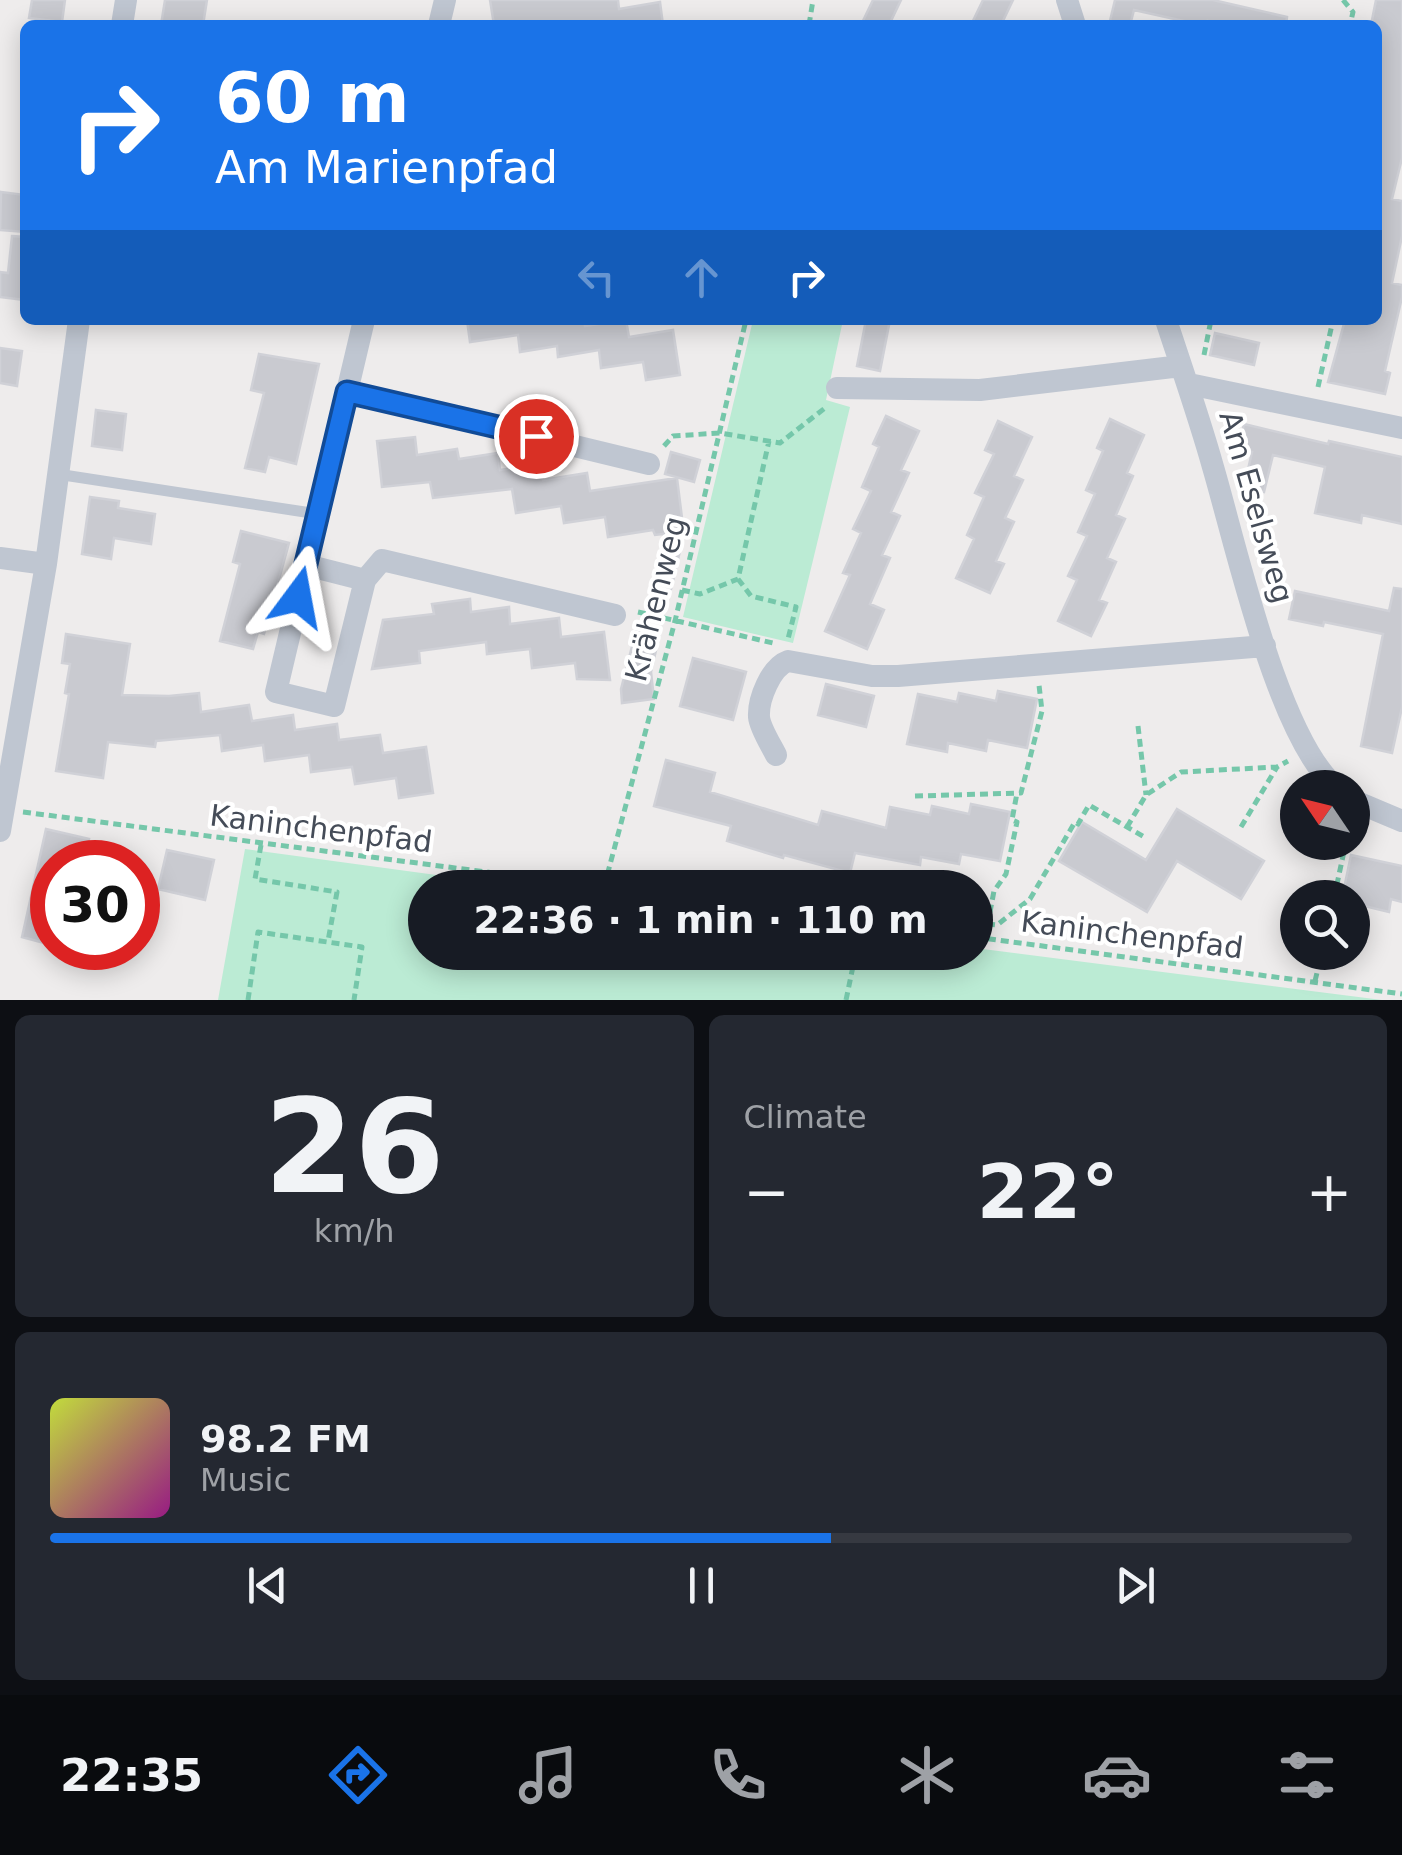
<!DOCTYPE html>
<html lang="en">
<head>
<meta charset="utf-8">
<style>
  body { margin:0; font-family:"DejaVu Sans",sans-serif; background:#242831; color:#f1f3f6; height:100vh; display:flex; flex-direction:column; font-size:38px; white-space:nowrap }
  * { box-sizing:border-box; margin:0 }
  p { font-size:32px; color:#9ea1a6 }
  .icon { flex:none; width:55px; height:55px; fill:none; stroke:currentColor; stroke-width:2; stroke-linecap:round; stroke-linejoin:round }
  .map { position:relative; height:1000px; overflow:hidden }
  .sheet { display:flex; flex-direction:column; gap:15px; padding:15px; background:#0d0f14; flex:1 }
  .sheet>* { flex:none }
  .top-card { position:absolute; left:20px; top:20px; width:1362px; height:305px; border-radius:15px; box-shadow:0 5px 25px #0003; background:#1a73e8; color:#fff; overflow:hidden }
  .needle { width:65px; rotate:305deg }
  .tools { position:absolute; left:1280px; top:770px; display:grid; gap:20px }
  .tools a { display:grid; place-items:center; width:90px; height:90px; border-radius:50%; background:#171b24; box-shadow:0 5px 25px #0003; font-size:50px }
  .speed { position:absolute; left:30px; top:840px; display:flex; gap:20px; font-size:50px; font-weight:700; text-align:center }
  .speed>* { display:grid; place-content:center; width:130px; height:130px; border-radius:50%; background:#171b24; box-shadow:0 5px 25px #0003; line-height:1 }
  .speed .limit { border:15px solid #d22; background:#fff; color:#111 }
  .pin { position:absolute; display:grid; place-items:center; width:85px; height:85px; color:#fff; margin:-42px; border:5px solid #fff; border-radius:50%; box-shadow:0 2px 10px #0007 }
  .me { position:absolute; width:110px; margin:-55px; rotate:13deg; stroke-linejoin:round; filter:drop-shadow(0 0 8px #0008) }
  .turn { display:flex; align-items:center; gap:35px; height:210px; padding:0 30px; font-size:45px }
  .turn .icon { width:130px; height:130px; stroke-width:2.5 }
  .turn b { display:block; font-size:70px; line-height:85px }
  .lanes { display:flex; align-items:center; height:95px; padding:0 30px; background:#0003; justify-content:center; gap:50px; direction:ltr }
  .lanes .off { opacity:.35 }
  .big { font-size:75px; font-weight:600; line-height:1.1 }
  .sheet .widget { flex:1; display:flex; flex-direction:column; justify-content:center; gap:15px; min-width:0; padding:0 35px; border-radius:15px; background:#242831 }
  .sheet .dial { align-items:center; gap:0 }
  .dial b { font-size:130px; line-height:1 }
  .song { display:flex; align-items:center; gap:30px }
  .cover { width:120px; height:120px; border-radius:15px; background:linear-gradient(135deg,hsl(70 70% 55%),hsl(310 70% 35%)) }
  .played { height:10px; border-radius:5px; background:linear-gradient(90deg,#1a73e8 60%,#363941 60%) }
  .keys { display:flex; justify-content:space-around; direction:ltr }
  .heat { display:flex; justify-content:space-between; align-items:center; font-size:55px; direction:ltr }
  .sheet .tiles { flex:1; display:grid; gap:15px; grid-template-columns:1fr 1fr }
  .widget:last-child { grid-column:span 2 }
  .trip { position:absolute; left:408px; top:870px; width:585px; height:100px; border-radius:50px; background:#171b24; box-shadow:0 5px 25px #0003; font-weight:600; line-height:100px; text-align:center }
  .dock { display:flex; height:160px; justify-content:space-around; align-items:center; background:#090b0e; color:#9ea1a6 }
  .dock .icon { width:70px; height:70px }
  .dock .current { color:#1a73e8 }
  .dock b { font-size:45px; color:#f1f3f6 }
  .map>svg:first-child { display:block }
</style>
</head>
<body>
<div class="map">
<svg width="1402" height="1000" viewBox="0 0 1402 1000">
  <rect width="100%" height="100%" fill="#eeecec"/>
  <path fill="#bbebd4" d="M753,320H843L826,400L850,407L793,643L683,617Z
    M245,849L524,887L425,888V952H975V948L1382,1000H218Z"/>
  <path fill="#c9cad0" stroke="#d0d1d7" stroke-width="2.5" d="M32,0H65L62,22L29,18Z
    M165,0H207L203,25H161Z
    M490,0H618L619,9L660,2L663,25H494Z
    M873,0H901L889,25H861Z
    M983,0H1013L1001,25H971Z
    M1115,0H1213L1287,17L1286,25H1228L1208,21V25H1187L1188,22L1134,10L1130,25H1109Z
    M1376,0H1402V158L1392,199L1402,201V236L1392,283L1402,285V297L1385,371L1390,373L1385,394L1328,382L1345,320H1378V25H1371Z
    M1,192L25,195V232L0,230Z
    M12,236L25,237V300L0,297V272L8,273Z
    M467,320H584L585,326L626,320L629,337L673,330L680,375L646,380L643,362L601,368L599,350L558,357L557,346L520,352L518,335L470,342Z
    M866,320H890L880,371L857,366Z
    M1215,333L1259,343L1254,365L1210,355Z
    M0,348L22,351L17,386L0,383Z
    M259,354L319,364L296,464L269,457L265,472L245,468L264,393L251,390Z
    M96,410L126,414L122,450L92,446Z
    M886,416L919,431L901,470L909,473L891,512L900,516L882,555L890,558L870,604L884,610L867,649L825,631L850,575L843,573L861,533L853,529L871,491L862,487L879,447L873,444Z
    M1110,419L1144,435L1127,473L1133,476L1116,515L1125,519L1107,558L1116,562L1099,600L1107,603L1091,636L1058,621L1077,580L1068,576L1087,536L1078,532L1095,494L1086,490L1103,451L1097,448Z
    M998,421L1032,437L1014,476L1023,480L1005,518L1014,522L996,561L1004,564L990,593L956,578L974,539L967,535L984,497L975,493L994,454L985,450Z
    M1244,424L1328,444L1329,441L1402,457V524L1362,515L1361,523L1315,513L1325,467L1273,455L1264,492L1244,487L1252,452L1238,449Z
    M415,437L417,455L457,449L459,459L498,453L500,470L540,464L543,480L587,473L590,491L677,478L684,534L671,589H667L663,534L655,535L653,530L608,537L605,517L564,523L561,506L516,513L512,489L433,498L430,482L382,487L377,441Z
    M671,452L700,460L694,482L665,474Z
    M90,497L119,501L118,508L155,514L151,544L114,538L111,559L82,554Z
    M241,531L289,543L264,634L258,632L253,649L220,641L240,564L233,562Z
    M1394,588L1402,589V707L1392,753L1361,746L1383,634L1324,622L1323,626L1289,619L1295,591L1389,611Z
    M470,599L471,612L509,607L510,624L559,618L561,637L604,632L610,680L577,679L575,663L532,668L530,649L487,654L486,642L419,651L420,663L372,669L383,620L434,614L432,604Z
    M637,627L660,633L651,672L654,699L622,703L621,689Z
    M66,634L130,644L122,695L169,696L199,693L201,712L249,705L252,721L293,715L295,730L337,724L339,740L380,735L383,753L426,747L433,793L399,798L396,778L355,784L352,767L311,772L309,755L265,761L263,745L222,751L220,735L156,741L155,747L108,742L103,778L56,771L69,694L65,693L70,664L62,663Z
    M693,658L746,672L733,720L680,706Z
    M826,684L874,696L866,727L818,715Z
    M998,691L1037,699L1027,748L988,740L986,751L948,743L947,752L907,744L918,694L957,702L959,693L996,701Z
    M666,760L715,773L710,792L818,825L822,811L886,828L890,807L930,815L932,806L969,814L971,804L1010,812L1000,861L961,854L959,864L921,857L920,865L855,853L850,873L784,855L783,858L727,841L731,826L654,806Z
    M1177,809L1264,861L1241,899L1177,861L1147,912L1059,861L1082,822L1146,860Z
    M46,829L89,839L83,862H52V945L22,937Z
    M167,850L214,860L205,900L158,889Z
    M1351,855L1402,866V902L1391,899L1389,912L1352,903V898H1342Z"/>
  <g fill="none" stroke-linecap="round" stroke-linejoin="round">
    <path stroke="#75c7aa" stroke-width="5" stroke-dasharray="8 5" stroke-linecap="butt" d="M1343,0L1353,12L1350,25
      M809,25L813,0
      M1204,355L1211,320
      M1318,387L1333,320
      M664,446L673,436L720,433L780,443L825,408
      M738,579L751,596L796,607L788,639
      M682,590L700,594L738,579L769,441
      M638,612L773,643
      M1138,726L1146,795
      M915,796L1021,793L1042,711L1039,685
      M23,812L610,888
      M1127,827L1146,795L1181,772L1277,767L1288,761
      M1241,827L1277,767
      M261,845L255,879L337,892L328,941
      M604,887L675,621L746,320
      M1334,898L1346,842
      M987,924L997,925L1030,899L1075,822L1078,824L1089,805L1146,838
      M975,937L1402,994
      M985,938L994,891L1006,874L1017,822L1012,820L1017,793
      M1315,981L1322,952
      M248,1000L258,932L362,947L354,1000
      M846,1000L856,952"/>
    <path stroke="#bfc6d1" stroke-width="11" d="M57,474L318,514"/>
    <path stroke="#bfc6d1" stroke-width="22" d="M1067,0L1075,25
      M122,25L126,0
      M439,25L445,0
      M1166,320C1182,369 1199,417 1213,467C1236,545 1278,739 1337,788
      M1189,384L1402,428
      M837,388L980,390L1181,366
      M347,391L649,464
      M0,558L46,564
      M306,565L365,580L334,706L276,692L364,320
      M365,580L382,560L615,615
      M776,755C771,745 760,728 759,717C758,699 771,667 788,661L872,676H898L1265,646
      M1352,800L1402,821
      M0,831L46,564L79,320"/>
  </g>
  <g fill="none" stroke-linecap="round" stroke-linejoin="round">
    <defs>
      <path id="route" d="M298,597L347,392L536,436"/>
    </defs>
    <use href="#route" stroke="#114b97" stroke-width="25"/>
    <use href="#route" stroke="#1a73e8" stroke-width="18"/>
  </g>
  <g text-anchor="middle" stroke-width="8" stroke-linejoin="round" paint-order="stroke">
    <g font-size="30" fill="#454c58" stroke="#fff">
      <text transform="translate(1256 507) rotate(74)" y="10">Am Eselsweg</text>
      <text transform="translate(656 599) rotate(-76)" y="10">Krähenweg</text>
      <text transform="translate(321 829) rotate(7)" y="10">Kaninchenpfad</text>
      <text transform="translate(1132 935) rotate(7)" y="10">Kaninchenpfad</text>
    </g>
  </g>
</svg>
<div class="tools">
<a><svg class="needle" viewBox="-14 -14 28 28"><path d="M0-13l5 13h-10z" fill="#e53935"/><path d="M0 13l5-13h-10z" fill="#9ea1a6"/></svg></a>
<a><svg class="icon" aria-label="search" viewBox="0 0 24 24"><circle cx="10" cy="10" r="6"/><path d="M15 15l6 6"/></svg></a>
</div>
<div class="speed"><div class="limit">30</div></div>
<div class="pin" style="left:536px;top:436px;background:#d93025"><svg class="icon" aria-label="arrive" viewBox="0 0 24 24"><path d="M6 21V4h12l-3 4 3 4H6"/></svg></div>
<svg class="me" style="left:298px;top:597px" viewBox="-20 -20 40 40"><path d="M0-17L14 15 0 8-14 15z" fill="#1a73e8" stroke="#fff" stroke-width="4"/></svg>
<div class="trip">22:36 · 1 min · 110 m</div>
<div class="top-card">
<div class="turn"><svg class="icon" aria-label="right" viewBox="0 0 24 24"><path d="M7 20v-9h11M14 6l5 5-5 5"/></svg><div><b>60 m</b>Am Marienpfad</div></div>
<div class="lanes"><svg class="icon off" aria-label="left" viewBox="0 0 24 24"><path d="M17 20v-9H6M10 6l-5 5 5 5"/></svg><svg class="icon off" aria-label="ahead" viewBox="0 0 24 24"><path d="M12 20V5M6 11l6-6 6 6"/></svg><svg class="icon" aria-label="right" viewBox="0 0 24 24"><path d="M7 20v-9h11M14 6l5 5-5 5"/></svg></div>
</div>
</div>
<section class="sheet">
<div class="tiles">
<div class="widget dial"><b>26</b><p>km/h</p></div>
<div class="widget"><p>Climate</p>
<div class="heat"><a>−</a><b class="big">22°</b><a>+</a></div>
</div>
<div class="widget">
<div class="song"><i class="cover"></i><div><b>98.2 FM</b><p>Music</p></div></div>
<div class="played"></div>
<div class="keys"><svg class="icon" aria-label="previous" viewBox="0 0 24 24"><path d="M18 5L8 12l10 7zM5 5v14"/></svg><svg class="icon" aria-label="pause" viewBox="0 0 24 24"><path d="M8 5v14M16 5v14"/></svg><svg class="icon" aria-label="next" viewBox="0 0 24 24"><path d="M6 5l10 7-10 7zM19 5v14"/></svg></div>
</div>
</div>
</section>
<nav class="dock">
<b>22:35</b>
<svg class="icon current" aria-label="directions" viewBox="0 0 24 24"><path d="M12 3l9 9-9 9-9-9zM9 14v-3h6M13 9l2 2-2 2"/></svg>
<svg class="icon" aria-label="music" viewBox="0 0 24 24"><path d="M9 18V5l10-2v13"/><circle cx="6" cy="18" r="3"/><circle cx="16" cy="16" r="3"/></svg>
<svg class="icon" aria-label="phone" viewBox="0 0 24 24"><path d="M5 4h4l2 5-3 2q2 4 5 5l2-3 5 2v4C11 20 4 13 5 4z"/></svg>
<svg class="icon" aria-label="climate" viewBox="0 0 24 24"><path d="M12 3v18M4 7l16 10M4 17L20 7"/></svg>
<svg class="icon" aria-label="car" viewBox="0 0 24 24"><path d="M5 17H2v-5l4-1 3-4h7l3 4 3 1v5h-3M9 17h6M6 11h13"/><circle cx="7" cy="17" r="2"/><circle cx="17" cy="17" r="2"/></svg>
<svg class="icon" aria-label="filters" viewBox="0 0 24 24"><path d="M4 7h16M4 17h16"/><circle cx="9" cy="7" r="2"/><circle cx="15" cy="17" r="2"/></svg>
</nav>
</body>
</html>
